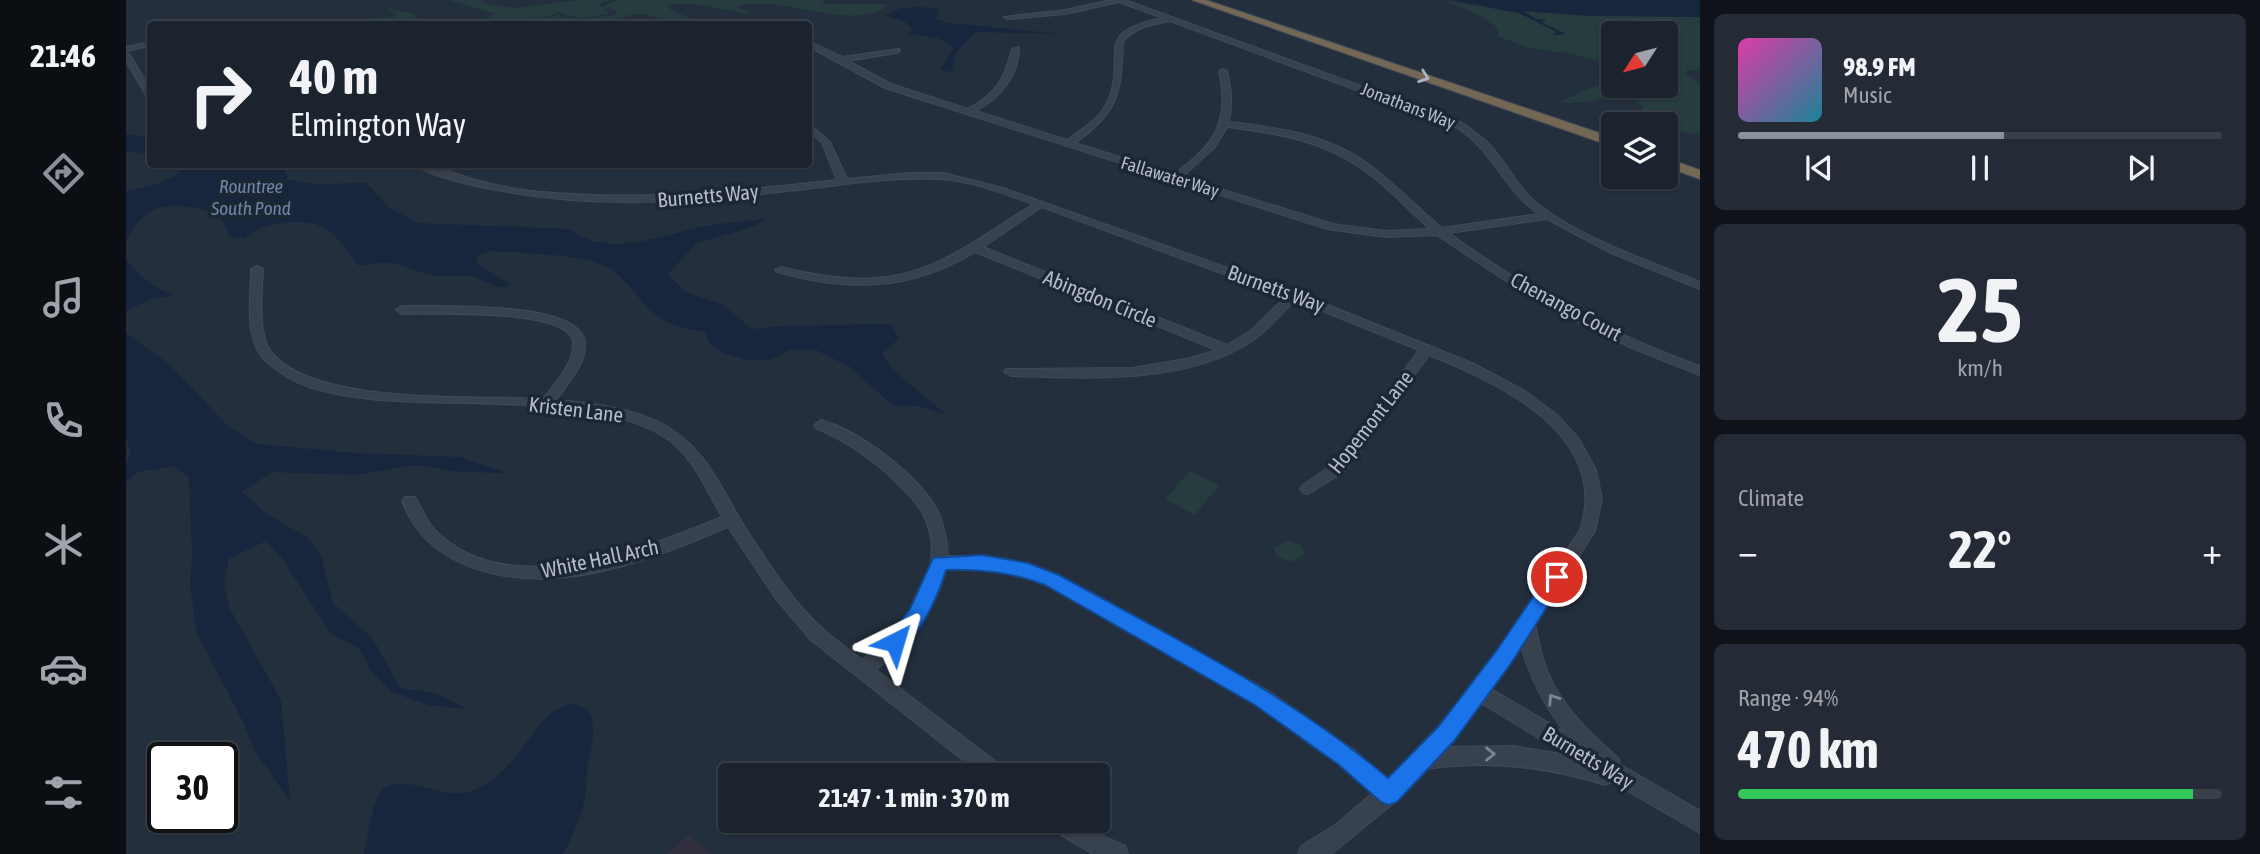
<!DOCTYPE html>
<html lang="en">
<head>
<meta charset="utf-8">
<style>
  body { margin:0; font-family:"Asap Condensed",sans-serif; background:#242b36; color:#f1f3f6; height:100vh; display:flex; flex-direction:column; font-size:26px; white-space:nowrap }
  * { box-sizing:border-box; margin:0 }
  p { font-size:23px; color:#a0a4aa }
  .icon { flex:none; width:38px; height:38px; fill:none; stroke:currentColor; stroke-width:2; stroke-linecap:round; stroke-linejoin:round }
  .map { position:relative; flex:1; overflow:hidden }
  .side { display:flex; flex-direction:column; gap:14px; padding:14px; background:#0f1319; width:560px }
  .side>* { flex:none }
  .top-card { position:absolute; left:21px; top:21px; width:665px; height:147px; border-radius:7px; box-shadow:0 2px 5px #0004,0 0 0 2px #39404a; background:#1b232e; color:#f1f3f6; overflow:hidden }
  .needle { width:46px; rotate:234deg }
  .buttons { position:absolute; left:1475px; top:21px; display:grid; gap:14px }
  .buttons a { display:grid; place-items:center; width:77px; height:77px; border-radius:7px; background:#1b232e; box-shadow:0 2px 5px #0004,0 0 0 2px #39404a; font-size:35px }
  .speed { position:absolute; left:21px; top:742px; display:flex; gap:14px; font-size:35px; font-weight:700; text-align:center }
  .speed>* { display:grid; place-content:center; width:91px; height:91px; border-radius:50%; background:#1b232e; box-shadow:0 2px 5px #0004,0 0 0 2px #39404a; line-height:1 }
  .speed .limit { border:4px solid #111; border-radius:10px; background:#fff; color:#111 }
  .pin { position:absolute; display:grid; place-items:center; width:60px; height:60px; color:#fff; margin:-30px; border:4px solid #fff; border-radius:50%; box-shadow:0 2px 7px #0007 }
  .me { position:absolute; width:77px; margin:-38px; rotate:40deg; stroke-linejoin:round; filter:drop-shadow(0 0 5px #0008) }
  .turn { display:flex; align-items:center; gap:24px; height:147px; padding:0 28px; font-size:32px }
  .turn .icon { width:91px; height:91px; stroke-width:2.5 }
  .turn b { display:block; font-size:49px; line-height:60px }
  .big { font-size:52px; font-weight:700; line-height:1.1 }
  .side .card { flex:1; display:flex; flex-direction:column; justify-content:center; gap:10px; min-width:0; padding:0 24px; border-radius:10px; background:#242b36 }
  .side .dial { align-items:center; gap:0 }
  .dial b { font-size:91px; line-height:1 }
  .song { display:flex; align-items:center; gap:21px }
  .cover { width:84px; height:84px; border-radius:10px; background:linear-gradient(135deg,hsl(320 70% 55%),hsl(190 70% 35%)) }
  .played { height:7px; border-radius:4px; background:linear-gradient(90deg,#8c9099 55%,#39404a 55%) }
  .keys { display:flex; justify-content:space-around; direction:ltr }
  .heat { display:flex; justify-content:space-between; align-items:center; font-size:38px; direction:ltr }
  .charge { height:10px; border-radius:5px; background:linear-gradient(90deg,#34c759 94%,#39404a 0) }
  .trip { position:absolute; left:592px; top:763px; width:392px; height:70px; border-radius:7px; background:#1b232e; box-shadow:0 2px 5px #0004,0 0 0 2px #39404a; font-weight:700; line-height:70px; text-align:center }
  main { display:flex; flex:1; min-height:0 }
  .tab-bar { display:flex; flex-direction:column; width:126px; justify-content:space-around; align-items:center; background:#0b0e12; color:#a0a4aa }
  .tab-bar .icon { width:49px; height:49px }
  .tab-bar .on { color:#8c9099 }
  .tab-bar b { font-size:32px; color:#f1f3f6 }
  .map>svg:first-child { display:block }
</style>
</head>
<body>
<main>
<nav class="tab-bar">
<b>21:46</b>
<svg class="icon on" aria-label="directions" viewBox="0 0 24 24"><path d="M12 3l9 9-9 9-9-9zM9 14v-3h6M13 9l2 2-2 2"/></svg>
<svg class="icon" aria-label="music" viewBox="0 0 24 24"><path d="M9 18V5l10-2v13"/><circle cx="6" cy="18" r="3"/><circle cx="16" cy="16" r="3"/></svg>
<svg class="icon" aria-label="phone" viewBox="0 0 24 24"><path d="M5 4h4l2 5-3 2q2 4 5 5l2-3 5 2v4C11 20 4 13 5 4z"/></svg>
<svg class="icon" aria-label="climate" viewBox="0 0 24 24"><path d="M12 3v18M4 7l16 10M4 17L20 7"/></svg>
<svg class="icon" aria-label="car" viewBox="0 0 24 24"><path d="M5 17H2v-5l4-1 3-4h7l3 4 3 1v5h-3M9 17h6M6 11h13"/><circle cx="7" cy="17" r="2"/><circle cx="17" cy="17" r="2"/></svg>
<svg class="icon" aria-label="filters" viewBox="0 0 24 24"><path d="M4 7h16M4 17h16"/><circle cx="9" cy="7" r="2"/><circle cx="15" cy="17" r="2"/></svg>
</nav>
<div class="map">
<svg width="1574" height="854" viewBox="0 0 1574 854">
  <rect width="100%" height="100%" fill="#242f3e"/>
  <path fill="#32303f" d="M563,835L586,854H541Z"/>
  <path fill="#263c3f" d="M323,0H355L360,4L390,8L452,0H485L473,4L483,13L481,14C460,18 451,20 434,12L419,17L407,16L423,18L433,14L435,17L458,19L488,15L492,11L476,7L491,0H699L695,4H762C741,27 681,9 654,5C639,2 624,4 609,6L627,14C598,11 570,0 541,5L545,10L577,24C570,24 562,25 554,24C533,20 515,7 494,19L496,24H467L461,21L434,24H380L381,21L377,24H348L370,14Z
    M1316,0L1393,13L1432,32L1428,35L1439,34L1415,22L1420,20L1410,19L1396,11L1464,16L1558,15L1573,18L1574,15V69L1557,72L1574,83V135L1540,130V124L1497,123L1518,108C1495,80 1463,111 1434,101L1487,79L1488,86H1540V33H1488L1487,65L1441,53L1402,48L1372,36V28C1355,15 1337,7 1316,0Z
    M262,8L285,13L297,22L305,24H242L234,19L272,17Z
    M1064,471L1093,485L1069,515L1039,499Z
    M1162,541L1174,545L1179,554L1166,562L1150,556L1148,548Z"/>
  <path fill="#17263c" d="M1327,0H1574V17L1464,16L1397,11L1410,19L1421,20L1415,22L1439,34L1426,35L1431,32L1393,13Z
    M794,7L814,9L810,19L823,23L935,34L851,32C842,37 839,46 830,52L826,72L814,70L828,48C817,36 797,36 782,34L786,29L779,22L760,16L774,8Z
    M0,134L24,137V153L0,152Z
    M59,165H162L158,169L162,179L187,184L240,183L264,208L292,223L443,229C483,260 537,234 581,226C600,222 621,222 641,218L626,227L571,243L542,274L559,292L596,304L626,329L653,326L765,324L773,339L756,353L766,369L821,415L791,406L766,405L724,367L688,349L664,350L644,360H620L600,354L584,344L579,332C565,329 550,328 537,320C516,307 504,281 483,268C459,254 394,253 365,251L350,256L352,264L386,285C368,292 358,277 340,276C327,275 315,278 302,274C269,265 270,259 233,266C223,254 213,237 200,229C182,216 132,222 119,239L103,236C101,232 100,225 97,221C86,206 39,201 25,211C14,218 7,229 0,240V191C19,187 49,182 59,165Z
    M0,259C12,275 28,288 47,295L23,300L0,311Z
    M0,333L44,365L102,426L131,444L230,453L333,457L382,473L337,472L289,465L230,475L146,472L116,492L141,514L182,538L195,556L207,603L247,639L274,688L310,693L341,709L302,705L266,692L245,671L233,648L206,635L155,557L140,541L103,559L98,584L103,607L155,700L164,801L128,750L117,722L70,631L64,583L66,557L63,477L47,466L12,472L0,482V464L5,453L0,437Z
    M442,704C480,704 465,747 461,770C460,779 461,788 459,797C456,816 446,837 437,854H238C241,840 247,795 258,788C277,774 316,797 337,793C377,786 395,745 419,719C425,712 434,708 442,704Z"/>
  <g fill="none" stroke-linecap="round" stroke-linejoin="round">
    <defs>
      <path id="minor" d="M985,0H999L1336,123C1345,129 1354,135 1362,143C1381,162 1391,188 1413,205C1460,241 1520,259 1574,282V289L1485,253L1421,219L1323,233C1399,289 1485,334 1574,366V375L1506,348L1443,318L1383,283L1311,235L1259,237L1201,229L759,88L682,46V41L716,57L773,49L774,51L770,53L722,61L765,84L842,109C871,93 878,80 886,49L893,47C893,76 874,98 850,111L941,140C955,130 973,119 981,103C1003,55 962,33 1037,18L993,2L939,14L881,19L878,17L939,10ZM1044,21L1330,127C1369,152 1377,190 1413,214L1316,228C1289,206 1266,180 1238,161C1198,134 1149,127 1103,122C1107,104 1105,89 1101,71L1097,69L1093,71C1104,122 1089,145 1048,174L949,143C993,111 995,94 997,42C1008,27 1026,25 1044,21ZM1101,127C1150,133 1199,141 1239,171C1263,188 1282,210 1304,229L1259,231L1207,224L1056,177L1089,147Z
        M24,42V46L0,51V47Z
        M0,53L4,55L24,89V97L20,95L0,61Z
        M682,123L704,142L721,179L784,173H817L877,188L1172,293L1346,363L1399,391L1431,415L1453,439L1470,470L1476,499L1469,531L1409,625C1413,641 1415,657 1422,673C1436,707 1465,734 1492,758L1495,765L1574,811V833L1486,782L1479,785C1420,766 1362,760 1300,769L1270,801L1208,852L1204,854H1172L1175,846L1209,825L1247,793L1214,764L1130,704L920,585L881,571L856,568L820,569C811,610 781,643 750,670L878,768L881,775H856L685,640L650,599L602,527C521,561 425,601 338,564C308,551 288,532 276,501L279,497H289C296,508 299,519 308,529C378,604 518,549 596,517C580,489 566,454 537,436C467,393 325,408 243,399C211,395 178,390 152,371C147,367 140,363 136,357C118,333 125,297 125,269L131,266L137,269C136,292 131,335 146,353C189,406 351,395 417,399C428,385 449,362 447,342C443,308 304,314 276,314L270,310L276,306C309,307 455,299 459,343C461,363 441,385 430,400C469,403 516,409 548,431C582,453 599,496 620,529C643,564 667,603 698,630C710,641 724,650 736,660C778,625 826,572 797,514C791,502 779,491 770,482C746,458 720,441 690,428L688,425L695,420C734,431 796,477 813,514C819,528 821,541 822,556H856L882,559L932,575L1144,692L1228,750L1262,780C1339,709 1396,617 1454,530C1485,435 1374,383 1303,355L1219,471L1182,494L1177,493L1174,489L1177,485L1209,463L1293,350L1169,300C1155,314 1143,330 1126,341C1060,385 961,378 885,376L878,372L880,369L1007,368L1065,358L1091,350L849,252C784,291 723,292 651,272L649,270L655,267C775,297 811,267 907,204C878,194 846,181 815,179C764,176 712,186 662,191C566,202 471,209 377,191C351,187 308,178 286,164C310,164 330,175 353,181C373,186 396,191 417,192C516,201 613,191 711,180L696,143L682,130ZM916,207L1160,297L1123,332L1101,345L857,247ZM1395,646C1404,677 1418,707 1440,733L1365,689ZM1355,703L1441,755L1388,746L1319,747Z
        M920,821H949L970,833L999,846L1002,854H967L923,828Z"/>
      <path id="highway" d="M1066,0H1080L1488,138V147Z
        M1540,158L1574,170V179L1540,167Z"/>
    </defs>
    <use href="#minor" stroke="#414a57" stroke-width="2"/>
    <use href="#highway" stroke="#434c59" stroke-width="2"/>
    <use href="#minor" fill="#38414e" fill-rule="evenodd"/>
    <use href="#highway" fill="#746855" fill-rule="evenodd"/>
  </g>
  <defs><path id="oneway-chevron" d="M-2-3.5L2.5 0L-2 3.5" fill="none" stroke-width="1.6" stroke-linecap="round" stroke-linejoin="round" transform="scale(1.75)"/></defs>
  <use stroke="#aeb4bd" href="#oneway-chevron" transform="translate(1298 77) rotate(19)"/>
  <g stroke="#7c8592">
    <use href="#oneway-chevron" transform="translate(1427 699) rotate(-123)"/>
    <use href="#oneway-chevron" transform="translate(1364 754)"/>
  </g>
  <path fill="#1a73e8" stroke="#114b97" stroke-width="2" d="M856,555L902,563L933,575C1046,637 1163,694 1262,778L1312,727L1371,650L1424,572L1431,570L1437,572L1440,577L1386,662L1328,741L1271,802L1263,805L1255,802L1213,765L1129,705L919,585C887,572 855,569 820,570C814,590 788,657 762,648L759,642L784,609L807,558Z"/>
  <g text-anchor="middle" stroke-width="7" stroke-linejoin="round" paint-order="stroke">
    <g font-size="18" fill="#b4bcc9" stroke="#1d2633">
      <text transform="translate(1282 106) rotate(21)" y="6">Jonathans Way</text>
      <text transform="translate(1044 177) rotate(17)" y="6">Fallawater Way</text>
    </g>
    <g font-size="19" font-style="italic" fill="#6d86a8" stroke="#1d2633">
      <text x="125" y="193">Rountree<tspan x="125" dy="22">South Pond</tspan></text>
    </g>
    <g font-size="21" fill="#b4bcc9" stroke="#1d2633">
      <text transform="translate(582 196) rotate(-5)" y="7">Burnetts Way</text>
      <text transform="translate(1150 289) rotate(20)" y="7">Burnetts Way</text>
      <text transform="translate(974 299) rotate(22)" y="7">Abingdon Circle</text>
      <text transform="translate(1440 307) rotate(28)" y="7">Chenango Court</text>
      <text transform="translate(450 410) rotate(7)" y="7">Kristen Lane</text>
      <text transform="translate(1245 422) rotate(-52)" y="7">Hopemont Lane</text>
      <text transform="translate(474 559) rotate(-12)" y="7">White Hall Arch</text>
      <text transform="translate(1462 758) rotate(31)" y="7">Burnetts Way</text>
    </g>
  </g>
</svg>
<div class="buttons">
<a><svg class="needle" viewBox="-14 -14 28 28"><path d="M0-13l5 13h-10z" fill="#e53935"/><path d="M0 13l5-13h-10z" fill="#a0a4aa"/></svg></a>
<a><svg class="icon" aria-label="layers" viewBox="0 0 24 24"><path d="M12 4l9 5-9 5-9-5zM3 14l9 5 9-5"/></svg></a>
</div>
<div class="speed"><div class="limit">30</div></div>
<div class="pin" style="left:1431px;top:577px;background:#d93025"><svg class="icon" aria-label="arrive" viewBox="0 0 24 24"><path d="M6 21V4h12l-3 4 3 4H6"/></svg></div>
<svg class="me" style="left:769px;top:642px" viewBox="-20 -20 40 40"><path d="M0-17L14 15 0 8-14 15z" fill="#1a73e8" stroke="#fff" stroke-width="4"/></svg>
<div class="trip">21:47 · 1 min · 370 m</div>
<div class="top-card">
<div class="turn"><svg class="icon" aria-label="right" viewBox="0 0 24 24"><path d="M7 20v-9h11M14 6l5 5-5 5"/></svg><div><b>40 m</b>Elmington Way</div></div>
</div>
</div>
<section class="side">
<div class="card">
<div class="song"><i class="cover"></i><div><b>98.9 FM</b><p>Music</p></div></div>
<div class="played"></div>
<div class="keys"><svg class="icon" aria-label="previous" viewBox="0 0 24 24"><path d="M18 5L8 12l10 7zM5 5v14"/></svg><svg class="icon" aria-label="pause" viewBox="0 0 24 24"><path d="M8 5v14M16 5v14"/></svg><svg class="icon" aria-label="next" viewBox="0 0 24 24"><path d="M6 5l10 7-10 7zM19 5v14"/></svg></div>
</div>
<div class="card dial"><b>25</b><p>km/h</p></div>
<div class="card"><p>Climate</p>
<div class="heat"><a>−</a><b class="big">22°</b><a>+</a></div>
</div>
<div class="card"><p>Range · 94%</p><b class="big">470 km</b><div class="charge"></div></div>
</section>
</main>
</body>
</html>
